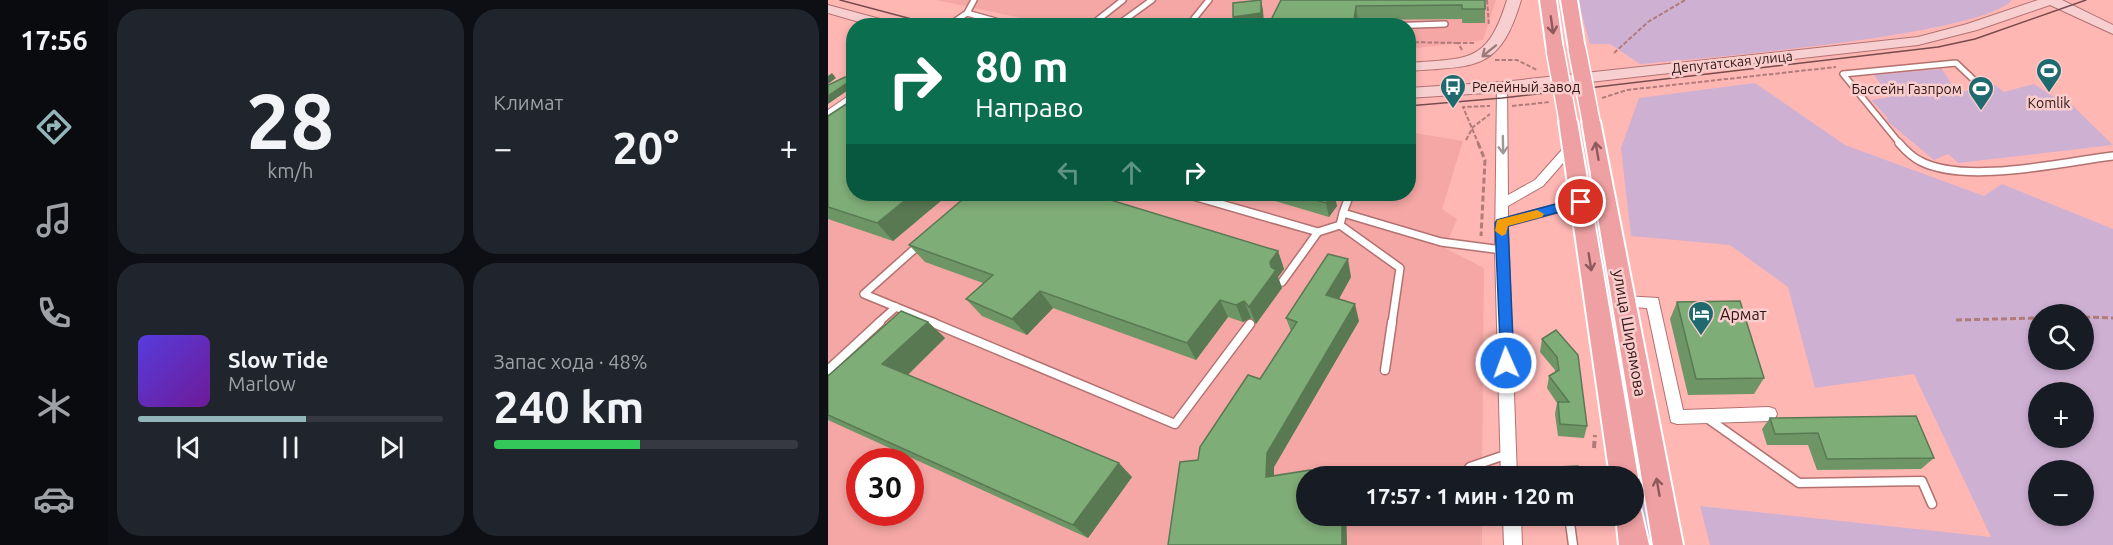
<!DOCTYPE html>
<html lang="ru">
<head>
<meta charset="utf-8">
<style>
  body { margin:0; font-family:Ubuntu,sans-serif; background:#20242c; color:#f1f3f6; height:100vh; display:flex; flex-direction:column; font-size:22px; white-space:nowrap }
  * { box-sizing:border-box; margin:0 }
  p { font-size:20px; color:#9ea1a6 }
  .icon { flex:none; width:33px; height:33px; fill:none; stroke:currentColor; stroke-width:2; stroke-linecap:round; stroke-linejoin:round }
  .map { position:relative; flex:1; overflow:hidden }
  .details { display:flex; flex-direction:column; gap:9px; padding:9px; background:#0d0f14; width:720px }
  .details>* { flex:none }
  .banner { position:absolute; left:18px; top:18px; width:570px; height:183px; border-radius:24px; box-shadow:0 3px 9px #0003; background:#0b6e4f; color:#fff; overflow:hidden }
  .controls { position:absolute; left:1200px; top:304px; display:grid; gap:12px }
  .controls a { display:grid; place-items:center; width:66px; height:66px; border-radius:50%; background:#171b24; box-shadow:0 3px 9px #0003; font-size:30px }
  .speed { position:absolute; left:18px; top:448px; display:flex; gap:12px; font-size:30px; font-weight:700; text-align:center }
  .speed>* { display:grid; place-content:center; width:78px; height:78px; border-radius:50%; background:#171b24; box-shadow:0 3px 9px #0003; line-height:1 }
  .speed .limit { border:9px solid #d22; background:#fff; color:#111 }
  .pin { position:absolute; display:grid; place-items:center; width:51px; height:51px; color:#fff; margin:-26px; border:3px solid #fff; border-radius:50%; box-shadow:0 2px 6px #0007 }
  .me { position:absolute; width:66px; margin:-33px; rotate:358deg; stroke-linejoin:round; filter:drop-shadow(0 0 4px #0008) }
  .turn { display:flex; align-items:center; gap:21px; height:126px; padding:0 30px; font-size:27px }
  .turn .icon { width:78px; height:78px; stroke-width:2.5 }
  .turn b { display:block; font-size:42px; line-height:51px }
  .lanes { display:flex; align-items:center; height:57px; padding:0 30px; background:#0003; justify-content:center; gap:30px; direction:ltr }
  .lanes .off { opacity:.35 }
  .big { font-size:45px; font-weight:600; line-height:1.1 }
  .details .widget { flex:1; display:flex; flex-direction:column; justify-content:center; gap:9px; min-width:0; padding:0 21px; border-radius:24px; background:#20242c }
  .details .dial { align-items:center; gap:0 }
  .dial b { font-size:78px; line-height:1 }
  .song { display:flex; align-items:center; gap:18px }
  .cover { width:72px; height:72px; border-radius:9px; background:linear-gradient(135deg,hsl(250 70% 55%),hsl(280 70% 35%)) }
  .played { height:6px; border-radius:3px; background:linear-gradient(90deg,#92b5b9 55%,#363941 55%) }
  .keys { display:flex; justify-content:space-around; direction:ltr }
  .heat { display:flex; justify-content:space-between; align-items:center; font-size:33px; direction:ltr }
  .charge { height:9px; border-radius:4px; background:linear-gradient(90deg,#34c759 48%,#363941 0) }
  .details .tiles { flex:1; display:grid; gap:9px; grid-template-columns:repeat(2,1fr) }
  .trip { position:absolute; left:468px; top:466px; width:348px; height:60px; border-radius:30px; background:#171b24; box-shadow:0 3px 9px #0003; font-weight:600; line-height:60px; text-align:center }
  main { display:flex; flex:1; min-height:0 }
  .tab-bar { display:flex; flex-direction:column; width:108px; justify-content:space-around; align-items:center; background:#090b0e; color:#9ea1a6 }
  .tab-bar .icon { width:42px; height:42px }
  .tab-bar .active { color:#92b5b9 }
  .tab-bar b { font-size:27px; color:#f1f3f6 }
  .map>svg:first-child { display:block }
</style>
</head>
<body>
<main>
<nav class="tab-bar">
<b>17:56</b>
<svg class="icon active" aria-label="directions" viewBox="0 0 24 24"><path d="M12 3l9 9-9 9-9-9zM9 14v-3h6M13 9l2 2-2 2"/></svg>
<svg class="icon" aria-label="music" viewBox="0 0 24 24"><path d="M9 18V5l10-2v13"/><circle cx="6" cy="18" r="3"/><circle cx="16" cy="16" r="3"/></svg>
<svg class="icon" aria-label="phone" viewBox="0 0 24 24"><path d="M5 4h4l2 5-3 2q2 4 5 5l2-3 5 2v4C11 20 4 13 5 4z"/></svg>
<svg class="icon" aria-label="climate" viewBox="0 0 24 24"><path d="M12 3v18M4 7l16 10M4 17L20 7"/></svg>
<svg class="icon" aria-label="car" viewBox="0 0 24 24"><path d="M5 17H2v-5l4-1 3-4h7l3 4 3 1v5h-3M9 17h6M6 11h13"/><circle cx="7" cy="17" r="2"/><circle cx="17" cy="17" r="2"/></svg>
</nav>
<section class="details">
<div class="tiles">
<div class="widget dial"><b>28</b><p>km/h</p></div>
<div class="widget"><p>Климат</p>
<div class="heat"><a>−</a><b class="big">20°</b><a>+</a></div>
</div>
<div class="widget">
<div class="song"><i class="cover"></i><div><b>Slow Tide</b><p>Marlow</p></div></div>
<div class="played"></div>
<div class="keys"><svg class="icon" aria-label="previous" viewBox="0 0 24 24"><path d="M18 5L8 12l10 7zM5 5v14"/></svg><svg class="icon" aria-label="pause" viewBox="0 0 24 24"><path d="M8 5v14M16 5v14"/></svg><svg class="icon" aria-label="next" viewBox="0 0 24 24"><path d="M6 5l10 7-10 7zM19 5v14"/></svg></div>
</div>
<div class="widget"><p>Запас хода · 48%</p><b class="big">240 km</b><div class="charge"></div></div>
</div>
</section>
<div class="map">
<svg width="1285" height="545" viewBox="0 0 1285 545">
  <rect width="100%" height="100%" fill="#ffb7b4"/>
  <path fill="#f4a7a4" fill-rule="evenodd" d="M108,0H668L655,40L581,49L580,26L226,25Z
    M0,130L26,194H580L581,132L635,141L614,209L629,219L617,248L656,268L654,477H478V516H654V545H0ZM32,462H82V513H32Z"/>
  <path fill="#ceb0d3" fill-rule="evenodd" d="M750,0H1184C1153,36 872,58 812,64L782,44H762Z
    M1114,69L1130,94L1163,82L1176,92L1206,84L1232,101L1228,103L1230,105L1243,104L1285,145L1130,163L1120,154L1106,160L1058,120L1060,118L1043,100L1062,97L1046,75Z
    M927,83L1017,145L1156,196L1174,184L1285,229V545H882L872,506L1163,537L1086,374L987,388L960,287L902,245L803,236L793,148L811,98ZM1210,315H1256V360H1210ZM1210,393H1256V438H1210ZM1210,471H1256V516H1210Z
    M763,199L769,205L828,545H813L806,500V477L759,205Z"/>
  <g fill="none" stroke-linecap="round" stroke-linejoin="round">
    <defs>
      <path id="service-far2" d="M139,13L185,26
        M120,26L139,13L146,0
        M262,26L295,0
        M288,26L324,0
        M360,26L381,0
        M558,26L617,24
        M1073,145L1015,74L1128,63L1147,81"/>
      <path id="service-far1" d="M1071,143C1077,150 1084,157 1092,161C1137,185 1235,162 1285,156
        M358,194L490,232L512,225L515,213
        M522,194L515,213L613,242L674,250
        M531,194H560
        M512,225L572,268L564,323
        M92,244L36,294L107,323
        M454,282L490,232
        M50,323L68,307"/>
      <path id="service" d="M103,322L347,424L422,324
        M0,370L52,322
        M557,370L564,322
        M879,418L971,483L1094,481L1104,504
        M633,477L642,467L680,454
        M741,516L745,545"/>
      <path id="minor" d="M674,84L679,87L680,195L707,180L740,143L744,142L750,146L715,186L680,206V217L753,198L759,202L757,205L680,226L689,477H673L667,250L669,87Z
        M26,92V101L0,119V110Z
        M796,296L830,298L855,410L941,407L947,409L949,414L947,419L941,421L849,424L843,422L819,308L791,306L789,302L791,298Z
        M675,516H693L694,545H676Z"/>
      <path id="secondary" d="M679,0H693C672,72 647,66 580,71V63C641,58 659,64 679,0Z
        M1210,0H1234L1285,25V34L1222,5L1149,30L1090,45L674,92L580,98V88L674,82L1090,37L1139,24Z
        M0,5L67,23L69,26H45L0,13Z"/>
      <path id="primary" d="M712,0H728L735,50L733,54H721L719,50Z
        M733,0H749L757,49L755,53H743L741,49Z
        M740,115L749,121L810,477L806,487V477H782L731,121Z
        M763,115L772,121L855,545H825L754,121Z
        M806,503L812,506L821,545H791L788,516H806Z"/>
    </defs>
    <use href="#service-far2" stroke="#b37170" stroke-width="8"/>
    <use href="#service-far1" stroke="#b37170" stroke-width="10"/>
    <use href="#service" stroke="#b37170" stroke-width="11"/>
    <use href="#minor" stroke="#b37170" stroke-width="2"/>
    <use href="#secondary" stroke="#b37170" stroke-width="2"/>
    <use href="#primary" stroke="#fff" stroke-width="4"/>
    <path stroke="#b17b79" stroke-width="2" stroke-dasharray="4.5 2" stroke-linecap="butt" d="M659,0L661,26
      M580,42L630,43
      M634,50L630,43H646
      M786,53L820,22L857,0
      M667,60H689L709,70
      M774,98L799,90L1008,67
      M684,106L722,102
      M638,140L645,127L662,114
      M651,145L635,107L662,106"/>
    <path stroke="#b17b79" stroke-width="3" stroke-dasharray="6 3" stroke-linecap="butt" d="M650,143L657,160L653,236
      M1256,317L1285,318
      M1128,320L1210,318"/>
    <path stroke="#b17b79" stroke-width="4" stroke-dasharray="7 4" stroke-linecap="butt" d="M766,448L767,435"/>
    <use href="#service-far2" stroke="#fff" stroke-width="5"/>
    <use href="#service-far1" stroke="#fff" stroke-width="7"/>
    <use href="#service" stroke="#fff" stroke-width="8"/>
    <use href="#minor" fill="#fff" fill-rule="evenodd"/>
    <use href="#secondary" fill="#f7cfd0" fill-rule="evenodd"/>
    <use href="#primary" fill="#efa0a2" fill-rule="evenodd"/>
    <path stroke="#754c4b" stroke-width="1.5" d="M12,0L110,26
      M580,106L674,98L1110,47L1147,39L1258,0"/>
    <defs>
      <path id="primary-bridge" d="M749,49L763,121
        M727,50L740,121"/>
    </defs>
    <use href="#primary-bridge" stroke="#fff" stroke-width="20" stroke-linecap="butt"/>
    <use href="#primary-bridge" stroke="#efa0a2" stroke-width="17"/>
  </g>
  <path fill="#6d9566" d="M453,0H657V23H634V19L530,20L529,26H440Z
    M0,116L26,194H121L65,241L0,219Z
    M423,194H506L509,206L501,217Z
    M81,245L450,251L456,269L450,277L454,288L428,324L423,318L415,322L400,317L368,360L225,308L199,335L154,316L138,299L155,283L97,262Z
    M523,277L511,299L531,321L446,467V476L478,516H518L519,545L370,460L432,379L463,331L458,318Z
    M849,302L936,378L926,394L860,395L842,319Z
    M100,322L117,338L80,375L304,477L260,538L0,420V376Z
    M728,330L759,426L756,438L730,436L727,414L729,403L719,388L721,376L727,372V370L712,352L714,339Z
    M942,418L1106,458L1093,469L989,470L980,445H939L934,429Z"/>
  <path fill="#597953" d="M433,0L435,10L436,23L408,26L405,17Z
    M528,6L530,20L529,26H525Z
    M4,73L8,78L0,84V76Z
    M25,79L26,86L0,104V96Z
    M85,194H121L65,241L49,223Z
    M505,194H506L509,206L501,217L498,203Z
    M450,251L456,269L450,277L454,288L428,324L421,307L443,267L442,262Z
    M520,259L523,277L503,313L498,295Z
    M212,291L225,308L199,335L184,319Z
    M392,300L400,317L368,360L359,343Z
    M416,301L423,318L415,322L408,305Z
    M527,304L531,321L446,467V491L438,477L439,453Z
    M100,322L117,338L74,380L54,364Z
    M291,463L304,477L260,538L245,525Z
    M514,516H518L519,545H514Z"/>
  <path fill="#7fad77" stroke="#597953" stroke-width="1.5" d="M433,0V13L405,17V3Z
    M453,0H657V9H634V5L528,6L525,26H440Z
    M17,77L25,79L0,96V85Z
    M26,99V194H85L49,223L0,207V116Z
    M141,194H263L450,251L442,262L443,267L448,270L421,307L416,301L408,305L392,300L359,343L212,291L184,319L138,299L165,275L81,245Z
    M466,194H505L498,203Z
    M500,254L520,259L498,295L527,304L439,453L438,477L483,470V477H478V516H514V545H340L352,462L370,460L372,447L420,375L432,379L469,322L458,318Z
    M912,301L936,378L868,379L849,302Z
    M73,311L100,322L54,364L291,463L245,525L0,415V376Z
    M728,330L750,355L759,426L732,424L730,402H741L721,376L731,370L729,357L714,339Z
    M1088,416L1106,458L999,459L990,433L947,434L942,418Z
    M750,466L753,477H731L730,467Z"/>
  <defs><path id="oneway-shaft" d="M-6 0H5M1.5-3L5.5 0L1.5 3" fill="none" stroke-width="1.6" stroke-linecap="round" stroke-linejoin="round" transform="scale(1.5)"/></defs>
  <g stroke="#8e5a5c">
    <use href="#oneway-shaft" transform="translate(724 25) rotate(82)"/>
    <use href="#oneway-shaft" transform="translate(769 151) rotate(-100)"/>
    <use href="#oneway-shaft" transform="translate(762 262) rotate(81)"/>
    <use href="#oneway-shaft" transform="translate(830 487) rotate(-100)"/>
  </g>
  <use stroke="#9d7b7c" href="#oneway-shaft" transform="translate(661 51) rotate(141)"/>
  <use stroke="#a19696" href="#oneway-shaft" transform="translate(675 145) rotate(89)"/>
  <path fill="#1a73e8" stroke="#114b97" stroke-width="1.5" d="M753,197L759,202L757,205L680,226L686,363L684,367H673L667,223L669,220Z"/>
  <path fill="#f59e0b" d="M709,210L716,214L714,217L680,226L678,234L674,236L667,231L669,220Z"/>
  <defs>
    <symbol id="stadium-pin" viewBox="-11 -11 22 30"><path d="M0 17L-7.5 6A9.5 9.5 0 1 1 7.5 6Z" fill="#1e6a6f" stroke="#f9cdcb"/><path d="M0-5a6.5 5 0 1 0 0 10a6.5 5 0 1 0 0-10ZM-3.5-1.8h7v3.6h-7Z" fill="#fff"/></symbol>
    <symbol id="bus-pin" viewBox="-11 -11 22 30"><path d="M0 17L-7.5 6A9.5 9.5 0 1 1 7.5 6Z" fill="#1e6a6f" stroke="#f9cdcb"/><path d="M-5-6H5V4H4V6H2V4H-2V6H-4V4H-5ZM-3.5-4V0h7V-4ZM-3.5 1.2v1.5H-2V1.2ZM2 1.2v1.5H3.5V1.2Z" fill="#fff"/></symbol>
    <symbol id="hotel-pin" viewBox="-11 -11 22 30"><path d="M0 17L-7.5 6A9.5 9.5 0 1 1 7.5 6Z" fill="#1e6a6f" stroke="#f9cdcb"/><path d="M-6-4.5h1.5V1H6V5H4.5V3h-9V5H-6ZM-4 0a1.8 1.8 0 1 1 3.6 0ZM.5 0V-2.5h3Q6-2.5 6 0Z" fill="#fff"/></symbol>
  </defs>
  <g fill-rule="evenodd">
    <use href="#stadium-pin" x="1206" y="56" width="30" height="40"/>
    <use href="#bus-pin" x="610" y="72" width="30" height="40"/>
    <use href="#stadium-pin" x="1138" y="74" width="30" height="40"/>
    <use href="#hotel-pin" x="858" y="299" width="30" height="40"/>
  </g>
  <g text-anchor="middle" stroke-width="5" stroke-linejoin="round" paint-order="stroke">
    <g font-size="14" fill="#2e1515" stroke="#f9cdcb">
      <text transform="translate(904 62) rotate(-6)" y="5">Депутатская улица</text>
    </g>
    <g font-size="14" fill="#2e1515" stroke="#f9cdcb" text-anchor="start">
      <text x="644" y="92">Релейный завод</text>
      <text x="1134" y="94" text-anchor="end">Бассейн Газпром</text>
      <text x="1221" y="108" text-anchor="middle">Komlik</text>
    </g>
    <g font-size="16" fill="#2e1515" stroke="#f9cdcb" text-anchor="start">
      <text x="892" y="320">Армат</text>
    </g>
    <g font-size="16" fill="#2e1515" stroke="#f9cdcb">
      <text transform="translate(802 333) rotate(80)" y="6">улица Ширямова</text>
    </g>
  </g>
</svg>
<div class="controls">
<a><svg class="icon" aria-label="search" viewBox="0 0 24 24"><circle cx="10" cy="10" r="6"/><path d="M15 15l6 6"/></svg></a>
<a>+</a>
<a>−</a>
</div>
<div class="speed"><div class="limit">30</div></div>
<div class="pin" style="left:753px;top:202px;background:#d93025"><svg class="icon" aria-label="arrive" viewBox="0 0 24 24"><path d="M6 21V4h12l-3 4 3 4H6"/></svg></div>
<svg class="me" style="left:678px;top:363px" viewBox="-20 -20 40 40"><circle r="17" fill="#1a73e8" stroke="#fff" stroke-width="3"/><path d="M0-11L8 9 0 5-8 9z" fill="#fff"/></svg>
<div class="trip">17:57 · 1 мин · 120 m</div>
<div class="banner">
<div class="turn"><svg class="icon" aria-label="right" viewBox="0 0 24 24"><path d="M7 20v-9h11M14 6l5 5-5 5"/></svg><div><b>80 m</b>Направо</div></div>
<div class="lanes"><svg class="icon off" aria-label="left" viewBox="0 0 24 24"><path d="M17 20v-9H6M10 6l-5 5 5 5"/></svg><svg class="icon off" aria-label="ahead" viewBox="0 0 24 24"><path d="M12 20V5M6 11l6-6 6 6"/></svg><svg class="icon" aria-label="right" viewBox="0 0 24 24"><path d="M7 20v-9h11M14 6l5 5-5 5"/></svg></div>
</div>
</div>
</main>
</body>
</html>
